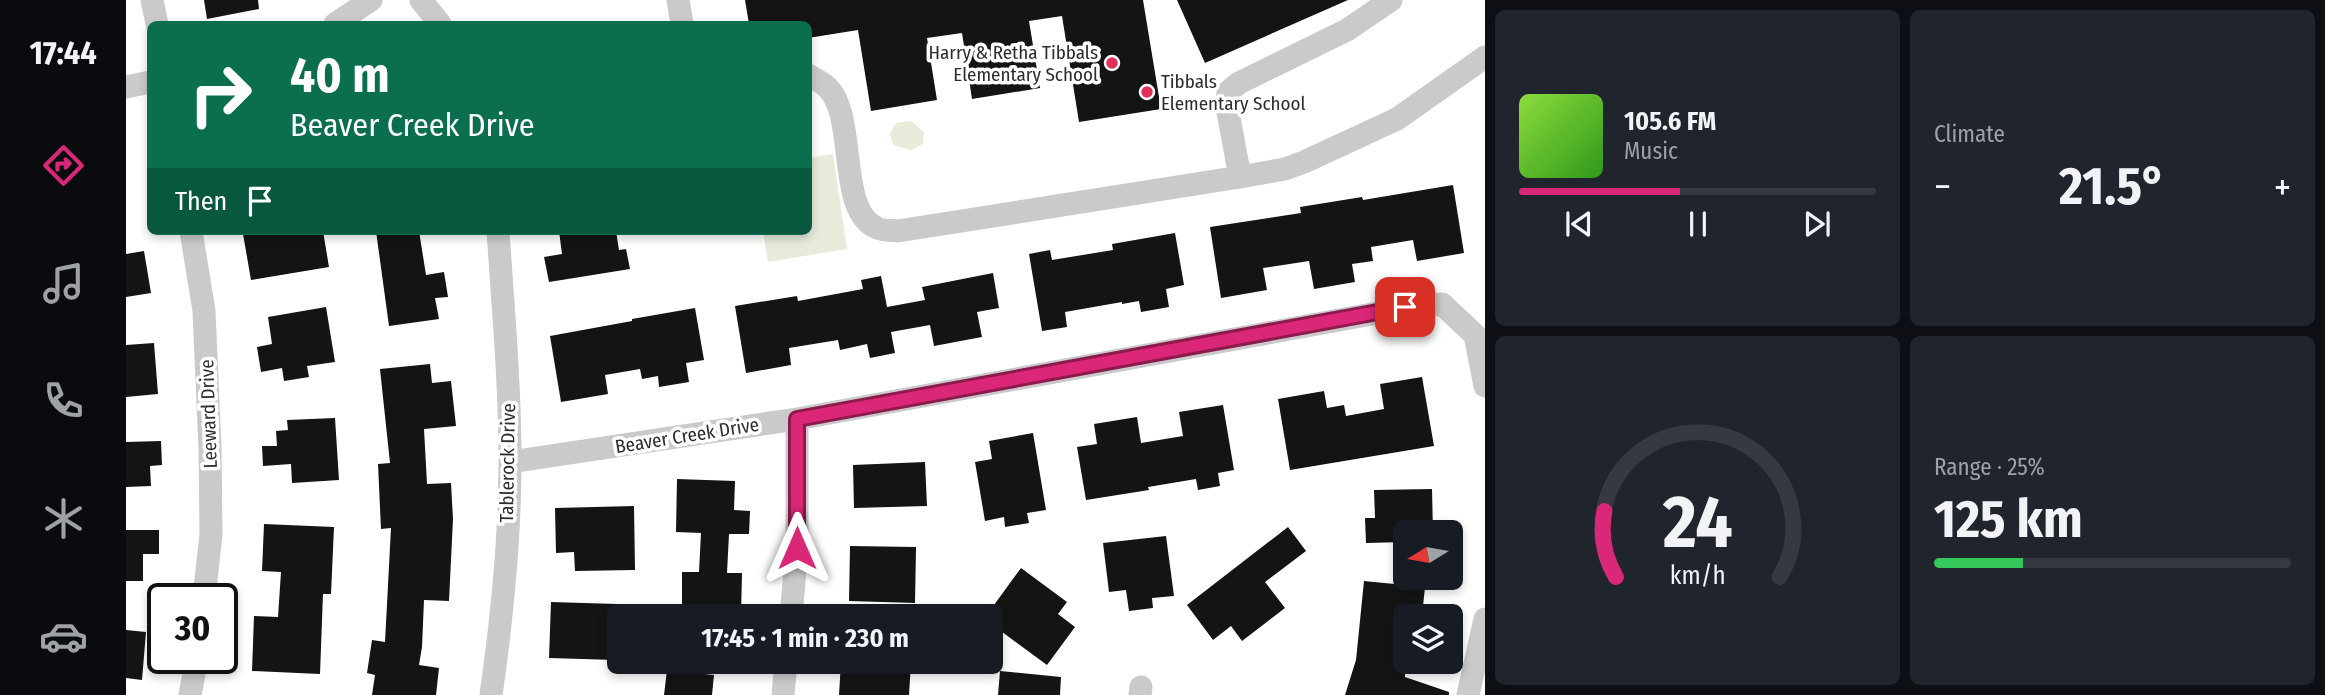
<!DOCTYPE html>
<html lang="en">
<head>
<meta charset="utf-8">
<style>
  body { margin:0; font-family:"Fira Sans Condensed",sans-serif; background:#20242c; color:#f1f3f6; height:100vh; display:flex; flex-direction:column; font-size:26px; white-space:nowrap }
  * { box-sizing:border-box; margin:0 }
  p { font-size:23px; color:#9ea1a6 }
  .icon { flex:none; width:38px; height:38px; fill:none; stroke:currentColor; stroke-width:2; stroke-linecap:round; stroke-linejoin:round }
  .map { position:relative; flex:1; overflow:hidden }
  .details { display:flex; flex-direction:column; gap:10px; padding:10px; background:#0d0f14; width:840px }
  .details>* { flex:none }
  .top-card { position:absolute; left:21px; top:21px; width:665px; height:214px; border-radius:10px; box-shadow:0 4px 10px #0003; background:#0b6e4f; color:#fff; overflow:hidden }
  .needle { width:46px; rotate:259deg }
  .fabs { position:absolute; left:1267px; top:520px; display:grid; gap:14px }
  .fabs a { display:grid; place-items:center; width:70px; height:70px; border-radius:10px; background:#171b24; box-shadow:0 4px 10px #0003; font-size:35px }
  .speed { position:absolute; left:21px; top:583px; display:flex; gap:14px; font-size:35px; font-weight:700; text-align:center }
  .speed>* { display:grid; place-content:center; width:91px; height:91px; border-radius:50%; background:#171b24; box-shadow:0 4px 10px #0003; line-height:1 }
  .speed .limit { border:4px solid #111; border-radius:10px; background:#fff; color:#111 }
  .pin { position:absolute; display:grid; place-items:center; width:60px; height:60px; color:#fff; margin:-30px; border-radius:14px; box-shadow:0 4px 10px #0006 }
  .me { position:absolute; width:77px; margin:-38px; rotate:0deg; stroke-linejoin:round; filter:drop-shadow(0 0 5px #0008) }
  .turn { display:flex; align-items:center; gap:24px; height:147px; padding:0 28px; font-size:32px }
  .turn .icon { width:91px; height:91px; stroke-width:2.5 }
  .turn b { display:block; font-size:49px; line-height:60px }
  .then { display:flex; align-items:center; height:66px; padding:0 28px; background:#0003; gap:14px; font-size:26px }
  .big { font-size:52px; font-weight:700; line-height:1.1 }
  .details .widget { flex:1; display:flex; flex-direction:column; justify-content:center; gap:10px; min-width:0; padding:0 24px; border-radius:10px; background:#20242c }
  .details .dial { align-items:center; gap:0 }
  .dial svg { height:182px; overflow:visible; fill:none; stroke:#363941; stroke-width:7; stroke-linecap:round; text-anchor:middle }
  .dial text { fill:#f1f3f6; stroke:none }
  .song { display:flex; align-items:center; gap:21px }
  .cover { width:84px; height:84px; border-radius:10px; background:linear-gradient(135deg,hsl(90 70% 55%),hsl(110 70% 35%)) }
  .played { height:7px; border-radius:4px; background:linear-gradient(90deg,#db2777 45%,#363941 45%) }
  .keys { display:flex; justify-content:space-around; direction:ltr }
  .heat { display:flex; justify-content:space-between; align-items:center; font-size:38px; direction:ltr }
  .charge { height:10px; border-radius:5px; background:linear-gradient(90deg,#34c759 25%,#363941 0) }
  .details .tiles { flex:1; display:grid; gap:10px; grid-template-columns:repeat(2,1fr) }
  .trip { position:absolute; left:481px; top:604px; width:396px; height:70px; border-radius:10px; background:#171b24; box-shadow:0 4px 10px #0003; font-weight:700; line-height:70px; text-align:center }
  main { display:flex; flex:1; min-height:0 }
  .tabs { display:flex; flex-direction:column; width:126px; justify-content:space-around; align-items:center; background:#090b0e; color:#9ea1a6 }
  .tabs .icon { width:49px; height:49px }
  .tabs .on { color:#db2777 }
  .tabs b { font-size:32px; color:#f1f3f6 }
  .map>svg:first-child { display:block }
</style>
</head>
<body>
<main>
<nav class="tabs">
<b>17:44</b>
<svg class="icon on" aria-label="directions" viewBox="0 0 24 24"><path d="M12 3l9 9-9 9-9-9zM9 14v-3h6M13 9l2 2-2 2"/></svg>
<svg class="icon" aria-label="music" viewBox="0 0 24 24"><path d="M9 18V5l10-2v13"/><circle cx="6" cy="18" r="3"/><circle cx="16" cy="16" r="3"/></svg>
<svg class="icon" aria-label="phone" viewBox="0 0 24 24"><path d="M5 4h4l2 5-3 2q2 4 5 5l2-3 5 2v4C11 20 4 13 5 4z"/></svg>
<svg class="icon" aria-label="climate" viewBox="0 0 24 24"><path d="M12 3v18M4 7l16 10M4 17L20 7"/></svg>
<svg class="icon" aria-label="car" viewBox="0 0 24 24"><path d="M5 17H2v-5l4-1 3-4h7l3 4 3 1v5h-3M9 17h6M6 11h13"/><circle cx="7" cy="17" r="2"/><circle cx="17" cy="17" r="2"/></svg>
</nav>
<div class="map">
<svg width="1359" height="695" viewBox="0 0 1359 695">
  <rect width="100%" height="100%" fill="#fff"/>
  <path fill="#e6ebda" d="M785,121L798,132L797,144L785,150L767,145L764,134L770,123Z
    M707,154L721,249L642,262L637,231H682L683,158Z"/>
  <path fill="#141414" d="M78,0H132L133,9L81,19Z
    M619,0H1017L1035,109L953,122L936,16L903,21L914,88L846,99L836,33L801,38L811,100L745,111L732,30L682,38V24H623Z
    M1051,0H1222L1079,63Z
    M1327,185L1338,253L1291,261L1287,240L1245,247L1247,261L1226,264L1229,282L1188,289L1183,261L1137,268L1141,290L1095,298L1084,227L1175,213L1174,207L1236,197L1237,200Z
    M136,231H197L203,267L125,280L117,234Z
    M250,231H293L300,275L318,272L322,297L309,298L313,319L263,326Z
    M433,231H490L493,250L500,249L504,269L423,282L418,257L436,254Z
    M1049,233L1058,285L1040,289L1043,307L1015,312L1013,301L996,304V302L939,312L941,327L916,331L903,254L924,250L926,260L987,250L986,244Z
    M18,251L25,293L0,297V254Z
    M867,273L873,308L851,312L856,337L808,346L804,325L765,332L769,353L744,358L741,344L714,350L712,340L663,348L665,365L620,373L609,306L671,296L672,301L737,289L735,280L755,276L761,307L799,300L796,287Z
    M200,307L209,362L181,366L183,377L158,381L156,368L135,372L131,347L146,344L142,317Z
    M569,308L578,360L560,363L563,382L533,387L532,376L516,379L514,369L479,375L482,394L435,402L424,336L506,321V319Z
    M28,343L32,394L0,397V345Z
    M304,364L306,383L325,381L330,426L298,429L301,484L325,483L327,519L323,601L298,600L296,647L293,665L313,668L310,695H246L249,675L241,673L246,640L259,642L265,528L255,529L252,464L264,463L254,369Z
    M1296,377L1308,446L1164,470L1152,399L1198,391L1201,408L1218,405L1220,416L1258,409L1254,384Z
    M1097,405L1108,470L1092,473L1094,486L1072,490L1070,479L1022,487L1023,490L960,500L951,447L971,444L968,424L1011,417L1015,443L1057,436L1053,412Z
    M209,418L213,480L166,483L165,464L137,466L136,446H151L150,431L162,430L161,420Z
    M907,433L920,510L901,513L903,523L879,527L878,517L859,521L849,462L866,459L863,441Z
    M35,441L36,465L24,466L25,486L0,487V442Z
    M799,462L801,506L728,508L727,465Z
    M551,479L609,481L608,510L624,511L623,534H603L601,573H616L615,616H556V572H573L575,533L550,532Z
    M1306,489L1307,532H1279V542L1240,543L1239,518H1249L1248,490Z
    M508,506L509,570L449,571L448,552L430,553L429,508Z
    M138,524L208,527L205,594H197L194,674L126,671L128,616L152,617L155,572L136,571Z
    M1162,527L1180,551L1139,582L1159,608L1116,641L1105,626L1087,640L1061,605Z
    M0,530H33V554H17V581H0Z
    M1040,536L1048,596L1026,598L1027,608L1003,611L1000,590L983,592L977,543Z
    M724,546L790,547L789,603L723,601Z
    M895,568L941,602L932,614L949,627L921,665L864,623V616H860Z
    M1238,581L1299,587L1296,616H1279V677L1323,692V695H1219L1230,660Z
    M425,602L491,604L489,660L423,658Z
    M0,630L20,632L16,680L0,678Z
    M715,662H785L783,695H713Z
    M541,670L588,675L586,695H538Z
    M874,671L935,677L934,695H872Z"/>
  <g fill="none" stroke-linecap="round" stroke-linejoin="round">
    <path stroke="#cacaca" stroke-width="23" d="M26,0L31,24
      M295,0L314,24
      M552,0L556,24
      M1265,0L1221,30L1113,83L1102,92L1101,107L1114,177L1159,169L1178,162L1271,119L1359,57
      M209,24L245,0
      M682,75C689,79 696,82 701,87C732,116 710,211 751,228C756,231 766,230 772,231L1114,177
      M0,87L24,82
      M65,231L78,311L84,448L85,534L78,598
      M384,462L671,419L1279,308L1316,304L1349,335L1359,386
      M665,616L671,548V419
      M64,695L71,658
      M365,695C376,618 384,539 384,461C384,384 377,307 372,231
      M657,695L660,662
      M1014,695L1015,687
      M1342,695L1359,619"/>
  </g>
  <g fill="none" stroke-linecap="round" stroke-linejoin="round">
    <defs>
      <path id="route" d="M671,548V419L1279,307"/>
    </defs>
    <use href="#route" stroke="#8e194d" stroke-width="18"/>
    <use href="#route" stroke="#db2777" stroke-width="12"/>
  </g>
  <g fill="#e3305a" stroke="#fff" stroke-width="2.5">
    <circle cx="986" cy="63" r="7"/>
    <circle cx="1021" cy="92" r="7"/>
  </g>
  <g text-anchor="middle" stroke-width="7" stroke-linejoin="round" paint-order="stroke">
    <g font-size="19" fill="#2d2d2d" stroke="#fff" text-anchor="end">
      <text x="972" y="59">Harry &amp; Retha Tibbals<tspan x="972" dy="22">Elementary School</tspan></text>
      <text x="1035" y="88" text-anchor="start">Tibbals<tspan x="1035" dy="22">Elementary School</tspan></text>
    </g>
    <g font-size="19" fill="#2d2d2d" stroke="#fff">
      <text transform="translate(82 414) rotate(-92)" y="7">Leeward Drive</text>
      <text transform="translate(561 435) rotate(-9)" y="7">Beaver Creek Drive</text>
      <text transform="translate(381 463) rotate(-89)" y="7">Tablerock Drive</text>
    </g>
  </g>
</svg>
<div class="fabs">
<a><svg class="needle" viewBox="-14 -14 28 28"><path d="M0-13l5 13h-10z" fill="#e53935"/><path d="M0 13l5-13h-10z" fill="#9ea1a6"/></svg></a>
<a><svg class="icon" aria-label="layers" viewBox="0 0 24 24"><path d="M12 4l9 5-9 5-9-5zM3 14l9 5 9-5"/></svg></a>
</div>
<div class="speed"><div class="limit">30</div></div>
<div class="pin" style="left:1279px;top:307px;background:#d93025"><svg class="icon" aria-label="arrive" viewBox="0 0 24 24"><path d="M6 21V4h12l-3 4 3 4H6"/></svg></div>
<svg class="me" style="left:671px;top:548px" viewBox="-20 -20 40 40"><path d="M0-17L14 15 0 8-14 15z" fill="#db2777" stroke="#fff" stroke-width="4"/></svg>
<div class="trip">17:45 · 1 min · 230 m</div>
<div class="top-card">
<div class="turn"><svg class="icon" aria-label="right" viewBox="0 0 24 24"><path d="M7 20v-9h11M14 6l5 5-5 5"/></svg><div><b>40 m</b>Beaver Creek Drive</div></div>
<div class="then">Then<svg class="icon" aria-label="arrive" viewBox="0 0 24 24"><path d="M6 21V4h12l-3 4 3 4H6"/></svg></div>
</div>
</div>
<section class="details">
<div class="tiles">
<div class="widget">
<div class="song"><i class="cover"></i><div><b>105.6 FM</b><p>Music</p></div></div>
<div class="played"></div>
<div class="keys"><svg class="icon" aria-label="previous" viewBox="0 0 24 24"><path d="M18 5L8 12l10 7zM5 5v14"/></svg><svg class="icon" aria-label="pause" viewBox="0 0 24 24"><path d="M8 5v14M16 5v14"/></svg><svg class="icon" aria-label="next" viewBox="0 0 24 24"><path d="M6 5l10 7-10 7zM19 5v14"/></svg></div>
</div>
<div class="widget"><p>Climate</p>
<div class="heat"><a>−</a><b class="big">21.5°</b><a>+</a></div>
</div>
<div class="widget dial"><svg viewBox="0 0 100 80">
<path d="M14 69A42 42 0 1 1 86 69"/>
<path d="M14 69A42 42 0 0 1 9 40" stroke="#db2777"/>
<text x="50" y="56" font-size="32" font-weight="700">24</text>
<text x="50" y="72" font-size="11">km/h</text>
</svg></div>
<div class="widget"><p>Range · 25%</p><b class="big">125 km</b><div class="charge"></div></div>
</div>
</section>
</main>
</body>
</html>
